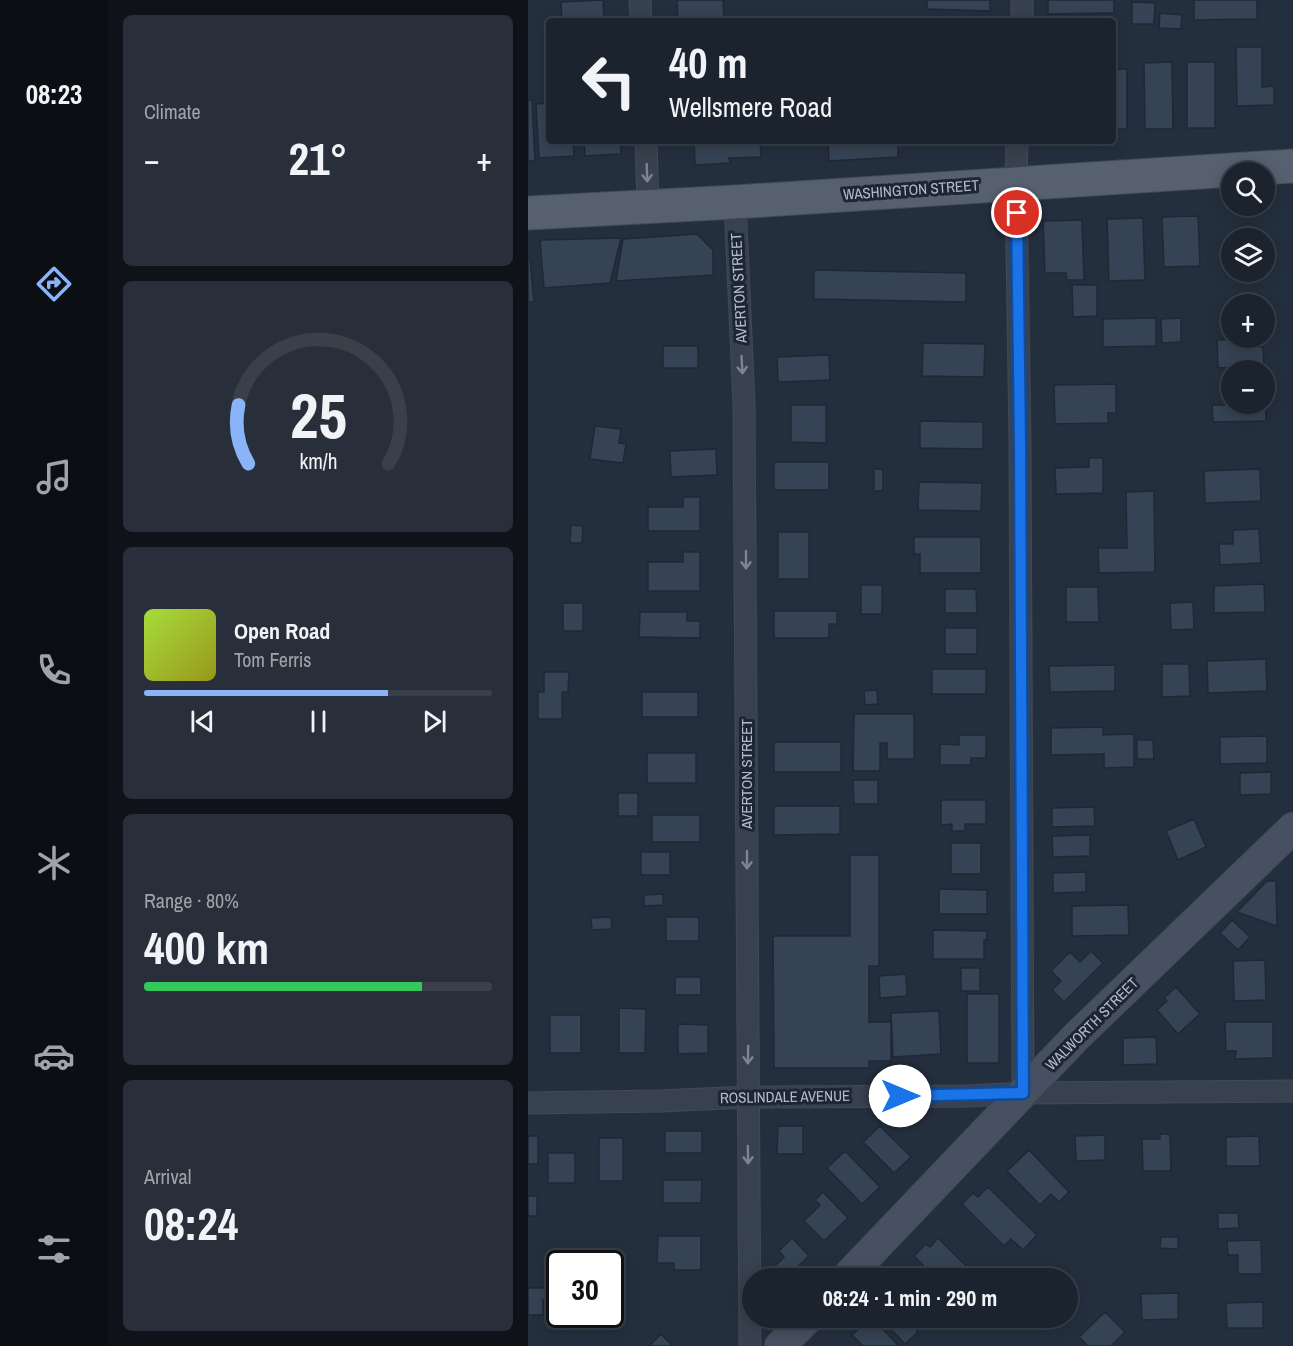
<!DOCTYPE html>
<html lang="en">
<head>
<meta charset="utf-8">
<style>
  body { margin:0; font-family:"Archivo Narrow",sans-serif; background:#282f3a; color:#f1f3f6; height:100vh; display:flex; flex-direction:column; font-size:22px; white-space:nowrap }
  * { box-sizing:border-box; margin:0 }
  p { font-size:20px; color:#a0a4aa }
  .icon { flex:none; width:33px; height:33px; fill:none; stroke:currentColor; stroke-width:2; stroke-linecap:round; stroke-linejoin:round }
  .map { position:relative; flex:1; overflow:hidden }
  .drawer { display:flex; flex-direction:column; gap:15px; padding:15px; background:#0f1319; width:420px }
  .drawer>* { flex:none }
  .top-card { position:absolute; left:18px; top:18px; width:570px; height:126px; border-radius:6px; box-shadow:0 3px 15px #0003,0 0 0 2px #39404a; background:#1b232e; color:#f1f3f6; overflow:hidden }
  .controls { position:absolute; left:693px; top:162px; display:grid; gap:12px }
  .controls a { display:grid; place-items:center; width:54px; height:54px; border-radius:50%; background:#1b232e; box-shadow:0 3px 15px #0003,0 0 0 2px #39404a; font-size:30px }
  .speed { position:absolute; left:18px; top:1250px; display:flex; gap:12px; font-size:30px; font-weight:700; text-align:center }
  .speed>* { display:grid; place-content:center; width:78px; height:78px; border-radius:50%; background:#1b232e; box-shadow:0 3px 15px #0003,0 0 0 2px #39404a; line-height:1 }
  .speed .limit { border:3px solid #111; border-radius:9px; background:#fff; color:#111 }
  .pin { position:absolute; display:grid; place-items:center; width:51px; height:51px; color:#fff; margin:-26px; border:3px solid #fff; border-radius:50%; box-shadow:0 2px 6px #0007 }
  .me { position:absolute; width:66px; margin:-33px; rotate:90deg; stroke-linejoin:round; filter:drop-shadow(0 0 4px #0008) }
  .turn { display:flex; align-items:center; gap:21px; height:126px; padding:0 24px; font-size:27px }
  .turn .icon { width:78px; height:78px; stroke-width:2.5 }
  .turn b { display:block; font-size:42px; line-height:51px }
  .big { font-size:45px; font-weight:700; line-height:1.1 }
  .drawer .tile { flex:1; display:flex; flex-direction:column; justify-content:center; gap:9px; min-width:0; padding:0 21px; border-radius:9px; background:#282f3a }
  .drawer .dial { align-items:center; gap:0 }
  .dial svg { height:156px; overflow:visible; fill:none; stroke:#39404a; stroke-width:7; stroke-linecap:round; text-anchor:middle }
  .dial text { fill:#f1f3f6; stroke:none }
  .song { display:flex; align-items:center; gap:18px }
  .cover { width:72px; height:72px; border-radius:9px; background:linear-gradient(135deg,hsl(80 70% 55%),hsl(60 70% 35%)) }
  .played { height:6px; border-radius:3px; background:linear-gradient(90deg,#8ab4f8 70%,#39404a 70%) }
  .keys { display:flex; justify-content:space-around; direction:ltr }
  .heat { display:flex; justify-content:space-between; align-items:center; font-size:33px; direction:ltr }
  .charge { height:9px; border-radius:4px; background:linear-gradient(90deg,#34c759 80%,#39404a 0) }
  .trip { position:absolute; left:214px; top:1268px; width:336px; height:60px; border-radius:30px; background:#1b232e; box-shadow:0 3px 15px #0003,0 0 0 2px #39404a; font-weight:700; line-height:60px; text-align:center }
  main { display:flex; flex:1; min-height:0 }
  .tabs { display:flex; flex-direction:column; width:108px; justify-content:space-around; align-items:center; background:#0b0e12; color:#a0a4aa }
  .tabs .icon { width:42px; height:42px }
  .tabs .active { color:#8ab4f8 }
  .tabs b { font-size:27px; color:#f1f3f6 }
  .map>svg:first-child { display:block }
</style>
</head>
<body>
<main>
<nav class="tabs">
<b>08:23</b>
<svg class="icon active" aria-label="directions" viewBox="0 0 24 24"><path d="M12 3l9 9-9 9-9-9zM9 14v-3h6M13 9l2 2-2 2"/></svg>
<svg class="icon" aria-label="music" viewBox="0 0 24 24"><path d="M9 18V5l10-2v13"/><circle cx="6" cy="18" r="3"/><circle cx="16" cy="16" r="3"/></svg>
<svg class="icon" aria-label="phone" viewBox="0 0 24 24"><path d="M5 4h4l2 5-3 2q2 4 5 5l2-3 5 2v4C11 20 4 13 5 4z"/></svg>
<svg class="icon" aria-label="climate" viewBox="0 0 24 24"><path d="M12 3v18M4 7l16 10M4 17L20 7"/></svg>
<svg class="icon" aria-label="car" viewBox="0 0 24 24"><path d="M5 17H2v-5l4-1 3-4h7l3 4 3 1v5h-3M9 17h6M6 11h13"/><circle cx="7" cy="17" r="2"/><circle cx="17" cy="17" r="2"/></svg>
<svg class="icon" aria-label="filters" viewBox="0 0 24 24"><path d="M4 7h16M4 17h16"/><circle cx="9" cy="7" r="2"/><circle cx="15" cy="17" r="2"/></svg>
</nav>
<section class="drawer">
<div class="tile"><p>Climate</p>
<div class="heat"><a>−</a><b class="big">21°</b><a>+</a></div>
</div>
<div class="tile dial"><svg viewBox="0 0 100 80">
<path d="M14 69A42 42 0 1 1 86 69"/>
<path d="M14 69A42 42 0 0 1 9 39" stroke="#8ab4f8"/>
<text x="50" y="56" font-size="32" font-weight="700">25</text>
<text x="50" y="72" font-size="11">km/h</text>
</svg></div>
<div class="tile">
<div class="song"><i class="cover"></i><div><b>Open Road</b><p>Tom Ferris</p></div></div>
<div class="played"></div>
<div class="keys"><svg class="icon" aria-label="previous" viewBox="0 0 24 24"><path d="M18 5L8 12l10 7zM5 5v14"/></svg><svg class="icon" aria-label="pause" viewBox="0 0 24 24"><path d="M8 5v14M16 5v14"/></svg><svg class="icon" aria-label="next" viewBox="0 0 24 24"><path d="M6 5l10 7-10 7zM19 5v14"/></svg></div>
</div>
<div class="tile"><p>Range · 80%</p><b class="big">400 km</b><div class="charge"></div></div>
<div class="tile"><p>Arrival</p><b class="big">08:24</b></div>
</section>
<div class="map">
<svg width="765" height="1346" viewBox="0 0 765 1346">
  <rect width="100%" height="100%" fill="#242f3e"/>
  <path fill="#364354" stroke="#1f2835" stroke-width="1.5" d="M75,0L76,21H34L33,2Z
    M149,0H195L196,21H150Z
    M399,0H462V11L399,9Z
    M520,0H586V13L520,14Z
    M666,0H729V19L666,20Z
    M604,2L627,3L626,24H604Z
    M632,13L654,15L653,29L631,28Z
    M708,47H734V87L746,86V105L709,106Z
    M644,62L645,129H617L616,63Z
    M659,62H687V128H659Z
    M585,69H599V129H585Z
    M0,100H4L7,161H0Z
    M21,103V141H45L46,156L11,158L8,104Z
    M56,141H92L93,154L57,156Z
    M166,141H232L233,157L201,158L202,163L167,165Z
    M300,141H370V157L301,161Z
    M385,141H414V145L385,144Z
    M670,216L672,266L636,267L634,217Z
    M615,218L617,280L581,281L579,219Z
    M554,220L556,280H539L538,273H517L515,221Z
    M169,234L185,250V275L88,281L95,239Z
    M93,238L82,283L16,288L12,240Z
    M0,258H2L6,302H0Z
    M286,270L438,273V302L286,299Z
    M544,285H569V316L545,317Z
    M628,318V346L575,347V319Z
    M653,318V342L634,343L633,319Z
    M715,339V348L735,347L736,366L690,368L689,340Z
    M395,343L457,344L456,377L394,376Z
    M135,346H170V368H135Z
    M301,355L302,380L250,382L249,357Z
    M588,384V413H580V423L527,424L526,385Z
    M737,393L738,421L685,422L684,405H697V394H704V404H736Z
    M263,405H298V443L263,442Z
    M392,421L455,422V449L392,448Z
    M67,426L93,429L91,443L98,444L95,463L62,459Z
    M188,449L189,475L143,477L142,451Z
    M561,458H575V493L528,494L527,468L561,467Z
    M246,462H301V490H246Z
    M346,469H355V491H346Z
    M732,469L733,501L677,503L676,471Z
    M391,482L454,483L453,511L390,510Z
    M626,491L627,572L571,573L570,548H599L598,492Z
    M155,497H172V531H120V507H155Z
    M43,525L55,526L54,543H42Z
    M731,529L733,563L692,565L691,544H705V530Z
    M250,532H281V579H250Z
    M386,537H453V573H392V554H386Z
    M155,552H172V591H120V562H155Z
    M736,584L737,612L686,613V586Z
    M333,585H354V614H333Z
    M538,587H570L571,622H538Z
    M417,589H448L449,613H417Z
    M665,602L666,629L643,630L642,603Z
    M35,603H55V631H35Z
    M246,611H309V624H301V638H246Z
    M112,612H159V621H172V638L111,637Z
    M417,628H449V654H417Z
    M738,659L739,691L680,693L679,661Z
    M634,664H661L662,696L634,697Z
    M587,665V691L522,692L521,666Z
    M404,669H458V694H404Z
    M16,672H41L40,692H34V719H10V692H16Z
    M349,690L350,704L337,705L336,691Z
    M114,692H170V717H114Z
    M326,714H386V759H359V743H352V771H325Z
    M575,727V735L606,734V767L576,768V754L523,755V728Z
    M431,735H458V758H443V765H412V744L431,745Z
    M739,736V763L692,764V737Z
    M609,740H625L626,759H609Z
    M246,742H313V772H246Z
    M119,753H168V783H119Z
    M743,772V794L712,795V773Z
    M325,780H350V804H326Z
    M90,793H110V816H90Z
    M413,800H458V824H437V831H424V824L413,825Z
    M246,806H312V834L246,835Z
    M566,807L567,826L524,827V808Z
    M124,815H172V842H124Z
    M666,819L678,847L650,860L638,831Z
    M562,835V856L525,857L524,836Z
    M423,843H453V874H423Z
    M113,852H142V875H113Z
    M322,855H351V966H341V1022H363V1061H341V1068H246L245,936H322Z
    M558,872V892L525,893V873Z
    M739,881H748L749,926L709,912Z
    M411,889L459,890V914H411Z
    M135,894V905L116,906V895Z
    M600,905L601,935L544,936V906Z
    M83,917L84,929L64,930L63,918Z
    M138,917H171V941H138Z
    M704,920L722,937L710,950L692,933Z
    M405,930L459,931V940H456V959H405Z
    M563,951L575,963L536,1002L524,990L533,981L523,971L542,952L552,962Z
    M737,960L738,1000L706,1001L705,961Z
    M433,968H452V991H433Z
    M378,974L379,996L352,998L351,976Z
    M147,977H173V995H147Z
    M648,987L672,1014L650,1034L629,1010L639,1001L636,998Z
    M439,994H471V1063H439Z
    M91,1008L118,1009L117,1053H91Z
    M411,1011L413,1054L365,1057L363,1013Z
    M22,1015H53V1053H22Z
    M697,1022H745V1058L707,1059L708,1051H698Z
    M150,1024L180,1025V1053L150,1054Z
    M628,1037L629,1064L595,1065V1038Z
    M250,1126H275V1154H249Z
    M352,1126L383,1157L366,1173L335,1142Z
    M137,1131H174V1153H137Z
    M632,1134H642L643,1171H615L614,1139H632Z
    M577,1135V1160L548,1161L547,1136Z
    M0,1136H10V1164H0Z
    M731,1136L732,1166H698V1137Z
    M71,1138H95V1181H71Z
    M501,1150L541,1192L531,1202L523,1194L512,1205L479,1171Z
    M317,1151L352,1187L334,1204L299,1168Z
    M20,1153H47V1183H20Z
    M135,1180H174L173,1203H135Z
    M460,1187L509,1235L495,1250L483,1239L476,1246L434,1204L445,1193L450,1197Z
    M295,1192L320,1218L296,1241L276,1221L292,1205L287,1200Z
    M0,1196H9V1216H0Z
    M690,1213H710L711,1228L690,1229Z
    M130,1236H173V1270H146V1263H129Z
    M633,1237H650V1249L632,1248Z
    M264,1238L281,1256L258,1278L247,1266L256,1257L251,1251Z
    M410,1238L450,1278H408L386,1256L398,1244L402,1247Z
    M733,1240L734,1274H710V1255H700L699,1241Z
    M0,1288H24V1300H15V1315H0Z
    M650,1293V1319L614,1320L613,1294Z
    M735,1302V1328H699L698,1303Z
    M577,1312L597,1332L583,1346H560L551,1337Z
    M338,1317H343L371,1346H335L324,1335L339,1321L336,1318Z
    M351,1317H386L381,1322L390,1332L377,1344Z
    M133,1334L145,1346H121Z"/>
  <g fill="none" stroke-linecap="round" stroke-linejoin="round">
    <defs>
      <path id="street" d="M112,0L113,21
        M494,21V0
        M118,141L120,205
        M489,141L488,183L492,442L495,1093
        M207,202L216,404L222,1346
        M0,1103L133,1101L219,1097L438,1096L495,1093L765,1091"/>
      <path id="secondary" d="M318,1278L548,1037L765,828
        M252,1346L281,1317"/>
      <path id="primary" d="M0,213L207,202L765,166"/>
    </defs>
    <use href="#street" stroke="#414a57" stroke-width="23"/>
    <use href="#secondary" stroke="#414a57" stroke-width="32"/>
    <use href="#primary" stroke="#414a57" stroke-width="35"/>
    <use href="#street" stroke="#38414e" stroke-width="21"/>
    <use href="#secondary" stroke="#465061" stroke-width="30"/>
    <use href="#primary" stroke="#56606e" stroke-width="33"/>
  </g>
  <defs><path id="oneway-shaft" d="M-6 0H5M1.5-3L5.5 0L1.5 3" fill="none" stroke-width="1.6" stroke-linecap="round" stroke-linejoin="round" transform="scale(1.5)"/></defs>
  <g stroke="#7c8592">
    <use href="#oneway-shaft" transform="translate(119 173) rotate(88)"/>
    <use href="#oneway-shaft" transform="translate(214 365) rotate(87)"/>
    <use href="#oneway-shaft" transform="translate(218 560) rotate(90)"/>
    <use href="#oneway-shaft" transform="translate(219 860) rotate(90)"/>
    <use href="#oneway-shaft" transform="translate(220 1055) rotate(91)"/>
    <use href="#oneway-shaft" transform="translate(220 1155) rotate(89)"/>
  </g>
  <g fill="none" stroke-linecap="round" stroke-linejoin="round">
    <defs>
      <path id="route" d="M372,1096L495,1093L492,442L489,213"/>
    </defs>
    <use href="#route" stroke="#114b97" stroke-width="15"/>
    <use href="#route" stroke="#1a73e8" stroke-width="10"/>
  </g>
  <g text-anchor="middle" stroke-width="6" stroke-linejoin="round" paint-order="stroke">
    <g font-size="15" fill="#b4bcc9" stroke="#1d2633">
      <text transform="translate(383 190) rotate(-4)" y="5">WASHINGTON STREET</text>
      <text transform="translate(211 288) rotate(-93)" y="5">AVERTON STREET</text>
      <text transform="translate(219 774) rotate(-90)" y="5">AVERTON STREET</text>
      <text transform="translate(564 1024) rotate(-45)" y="5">WALWORTH STREET</text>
      <text transform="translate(257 1097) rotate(-1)" y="5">ROSLINDALE AVENUE</text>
    </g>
  </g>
</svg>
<div class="controls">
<a><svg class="icon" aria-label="search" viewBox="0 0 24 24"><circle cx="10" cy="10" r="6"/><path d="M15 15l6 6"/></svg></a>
<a><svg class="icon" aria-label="layers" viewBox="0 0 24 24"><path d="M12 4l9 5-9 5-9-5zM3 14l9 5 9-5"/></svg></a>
<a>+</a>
<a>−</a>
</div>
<div class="speed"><div class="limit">30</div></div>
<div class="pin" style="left:489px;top:213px;background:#d93025"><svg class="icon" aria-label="arrive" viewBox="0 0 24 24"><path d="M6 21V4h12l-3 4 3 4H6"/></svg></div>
<svg class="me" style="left:372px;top:1096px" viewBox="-20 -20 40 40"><circle r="19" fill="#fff"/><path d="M0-13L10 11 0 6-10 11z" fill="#1a73e8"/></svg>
<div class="trip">08:24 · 1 min · 290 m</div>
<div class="top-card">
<div class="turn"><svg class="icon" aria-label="left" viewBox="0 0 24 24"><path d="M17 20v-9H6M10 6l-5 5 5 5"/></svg><div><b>40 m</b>Wellsmere Road</div></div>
</div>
</div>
</main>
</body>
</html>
